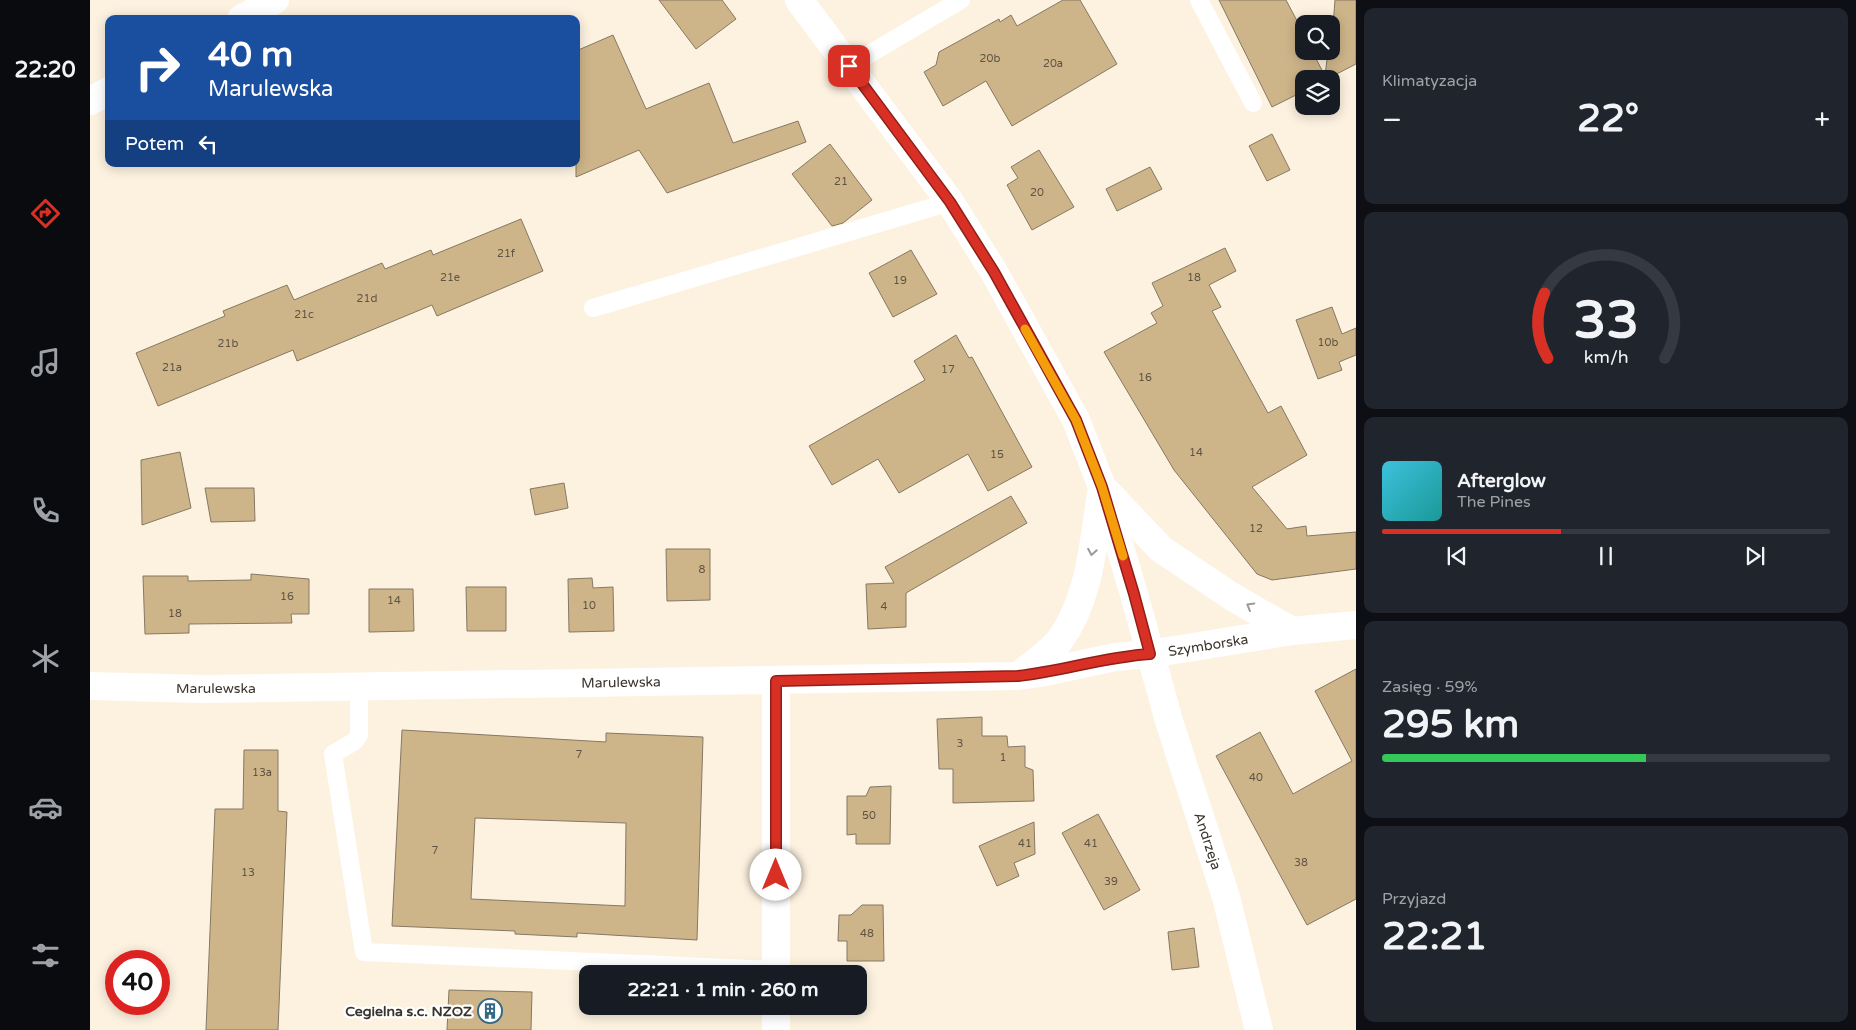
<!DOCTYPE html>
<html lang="pl">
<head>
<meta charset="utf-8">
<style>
  body { margin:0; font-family:"Varela Round",sans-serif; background:#20242c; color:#f1f3f6; height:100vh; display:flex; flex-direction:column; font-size:19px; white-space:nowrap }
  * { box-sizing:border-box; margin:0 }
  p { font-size:16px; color:#9ea1a6 }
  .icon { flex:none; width:28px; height:28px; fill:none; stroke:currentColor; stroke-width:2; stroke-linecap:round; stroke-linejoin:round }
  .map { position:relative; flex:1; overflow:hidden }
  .sheet { display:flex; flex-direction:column; gap:8px; padding:8px; background:#0d0f14; width:500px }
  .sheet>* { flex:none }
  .hud { position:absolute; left:15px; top:15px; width:475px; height:152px; border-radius:10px; box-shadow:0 2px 12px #0003; background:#1a4fa0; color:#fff; overflow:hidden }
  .fabs { position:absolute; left:1205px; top:15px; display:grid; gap:10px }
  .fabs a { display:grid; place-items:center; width:45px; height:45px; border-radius:10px; background:#171b24; box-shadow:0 2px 12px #0003; font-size:25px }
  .speed { position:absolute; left:15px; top:950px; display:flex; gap:10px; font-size:25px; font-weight:700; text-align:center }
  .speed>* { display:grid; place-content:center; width:65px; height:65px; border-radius:50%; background:#171b24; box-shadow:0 2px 12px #0003; line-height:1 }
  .speed .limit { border:8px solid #d22; background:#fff; color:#111 }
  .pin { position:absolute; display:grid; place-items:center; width:42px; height:42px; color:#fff; margin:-21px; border-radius:10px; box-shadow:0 2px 8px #0006 }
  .me { position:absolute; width:55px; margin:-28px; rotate:0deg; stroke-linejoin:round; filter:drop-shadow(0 0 4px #0008) }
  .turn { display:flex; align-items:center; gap:18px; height:105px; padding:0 20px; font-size:22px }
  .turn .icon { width:65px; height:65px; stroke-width:2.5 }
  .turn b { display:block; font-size:35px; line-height:42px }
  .then { display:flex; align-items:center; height:48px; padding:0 20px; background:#0003; gap:10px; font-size:19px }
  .big { font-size:38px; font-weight:800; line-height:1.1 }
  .sheet .card { flex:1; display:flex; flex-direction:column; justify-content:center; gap:8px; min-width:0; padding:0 18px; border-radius:10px; background:#20242c }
  .sheet .dial { align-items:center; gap:0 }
  .dial svg { height:130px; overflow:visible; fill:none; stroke:#363941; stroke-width:7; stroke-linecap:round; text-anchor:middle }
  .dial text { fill:#f1f3f6; stroke:none }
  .song { display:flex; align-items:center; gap:15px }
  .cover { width:60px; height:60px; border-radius:8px; background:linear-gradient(135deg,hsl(190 70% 55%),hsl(180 70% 35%)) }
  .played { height:5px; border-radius:2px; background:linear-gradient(90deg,#d93025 40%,#363941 40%) }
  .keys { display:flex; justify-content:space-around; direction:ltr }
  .heat { display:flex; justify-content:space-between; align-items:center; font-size:28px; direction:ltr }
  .charge { height:8px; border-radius:4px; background:linear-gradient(90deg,#34c759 59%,#363941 0) }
  .trip { position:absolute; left:489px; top:965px; width:288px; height:50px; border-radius:10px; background:#171b24; box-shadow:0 2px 12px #0003; font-weight:800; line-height:50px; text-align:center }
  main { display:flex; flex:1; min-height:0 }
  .tabs { display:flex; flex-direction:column; width:90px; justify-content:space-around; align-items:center; background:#090b0e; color:#9ea1a6 }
  .tabs .icon { width:35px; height:35px }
  .tabs .selected { color:#d93025 }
  .tabs b { font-size:22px; color:#f1f3f6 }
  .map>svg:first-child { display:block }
</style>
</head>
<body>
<main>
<nav class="tabs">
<b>22:20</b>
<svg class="icon selected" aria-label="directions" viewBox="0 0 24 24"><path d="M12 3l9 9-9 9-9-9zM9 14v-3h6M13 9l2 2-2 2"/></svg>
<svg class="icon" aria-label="music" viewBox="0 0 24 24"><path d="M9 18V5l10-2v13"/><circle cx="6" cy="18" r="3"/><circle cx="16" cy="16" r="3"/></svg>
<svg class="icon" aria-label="phone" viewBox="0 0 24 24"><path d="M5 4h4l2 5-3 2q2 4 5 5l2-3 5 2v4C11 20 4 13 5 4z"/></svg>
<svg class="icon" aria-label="climate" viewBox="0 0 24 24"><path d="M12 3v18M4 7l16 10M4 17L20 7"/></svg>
<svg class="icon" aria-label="car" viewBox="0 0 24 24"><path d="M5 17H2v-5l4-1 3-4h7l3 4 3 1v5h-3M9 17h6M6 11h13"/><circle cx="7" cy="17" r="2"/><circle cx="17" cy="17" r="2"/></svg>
<svg class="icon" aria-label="filters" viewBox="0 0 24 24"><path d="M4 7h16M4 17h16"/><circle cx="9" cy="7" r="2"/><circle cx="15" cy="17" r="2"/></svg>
</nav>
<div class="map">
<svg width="1266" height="1030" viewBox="0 0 1266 1030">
  <rect width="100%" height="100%" fill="#fdf2e0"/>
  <path fill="#ceb589" stroke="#857864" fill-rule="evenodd" d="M569,0H632L646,19L606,49Z
    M973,0H990L1027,64L922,126L896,81L853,106L834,72L846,65L849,52L909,19L910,22L921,15L927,26Z
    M1129,0H1196L1214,34V51H1222L1235,76L1238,51H1241L1245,0H1266V64L1237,79H1214V91L1182,107Z
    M523,35L556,109L619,83L643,143L708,121L716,142L577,193L549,150L486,177V51Z
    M1182,134L1200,170L1177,181L1159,146Z
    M740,144L782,200L753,223L742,226L702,174Z
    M949,150L984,207L942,230L917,185L928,178L921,167Z
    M1060,167L1072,189L1027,211L1016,189Z
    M431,219L453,271L347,316L342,305L207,361L203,350L68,406L46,353L135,316L133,311L197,285L204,300L292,263L295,269L341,250L343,255Z
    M1135,248L1146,271L1119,285L1131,307L1122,311L1178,413L1191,406L1217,455L1162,487L1197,529L1216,526L1217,536L1266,532V569L1182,580L1167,574L1084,470L1014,352L1067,323L1061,313L1073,306L1062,283Z
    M821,250L847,294L803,317L779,273Z
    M1242,307L1252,334L1266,328V355L1249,362L1252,370L1228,379L1206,320Z
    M866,335L879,358L882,357L942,467L898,491L878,454L809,493L788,459L742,485L719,446L835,380L824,361Z
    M90,452L101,508L52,525L51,460Z
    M474,483L478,508L445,515L440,489Z
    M115,488H164L165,521L121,522Z
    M921,496L937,523L816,593V627L778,629L776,584L804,583L795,567Z
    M576,549H620V600L577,601Z
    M161,574L219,579V614H201L202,623L99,624V633L55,634L53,576H98V581L161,580Z
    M502,578L503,588L523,587L524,631L479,632L478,579Z
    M376,587H416V631H377Z
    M279,589H323L324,631L279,632Z
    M1266,669V899L1217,925L1126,756L1170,732L1203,794L1262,761L1225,691Z
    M892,717V736H917L918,747L935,746V767L943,770L944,801L863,803V769H849L847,719Z
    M312,730L516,742V733L613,737L607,940L487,933V937L425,934V931L302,926ZM385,818L536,823L535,906L381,899Z
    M154,750H188V811L197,812L188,1030H116L125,809H153Z
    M801,786L800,844H766V834L757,835V796H776L780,787Z
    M1008,814L1050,890L1014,910L972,833Z
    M944,822L945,854L924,863L929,876L907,886L889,846Z
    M772,905H793L794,961H757V941H748L749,915H761Z
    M1104,928L1109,967L1082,970L1078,932Z
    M359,990L442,992L441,1030H357Z"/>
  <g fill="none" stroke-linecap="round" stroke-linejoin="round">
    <path stroke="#fff" stroke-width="18" d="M1109,0L1163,103
      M759,66L871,0
      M503,308L860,202
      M269,686V735L265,741L243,754L274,952L686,970"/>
    <path stroke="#fff" stroke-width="28" d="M151,19L185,0
      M0,101L19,91"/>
    <path stroke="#fff" stroke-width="28" d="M709,0L860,202L904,272L986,420L1012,487L1044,594L1079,721L1136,897L1169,1030
      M1017,492L1071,549L1141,596L1202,631
      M929,675C942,664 959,654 970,640C1000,598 1003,544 1011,494
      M0,686L114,689L928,676L950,673L1025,657L1060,654L1202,631L1266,625
      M686,974V681
      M686,1030V1006"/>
  </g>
  <defs><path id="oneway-chevron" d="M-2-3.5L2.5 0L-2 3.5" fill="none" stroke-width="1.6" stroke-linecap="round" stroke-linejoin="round" transform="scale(1.25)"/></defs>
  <g stroke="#9c9a96">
    <use href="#oneway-chevron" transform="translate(1002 552) rotate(100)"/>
    <use href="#oneway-chevron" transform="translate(1160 606) rotate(-150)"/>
  </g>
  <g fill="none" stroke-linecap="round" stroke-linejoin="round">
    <defs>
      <path id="route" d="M686,875V681L928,676C973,671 1014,657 1060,654L1044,594L1012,487L986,420L904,272L860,202L759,66"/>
    </defs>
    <use href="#route" stroke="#8d1f18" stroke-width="12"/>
    <use href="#route" stroke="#d93025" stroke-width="9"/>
    <path stroke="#f59e0b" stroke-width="9" d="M935,329L986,420L1012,487L1033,556"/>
  </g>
  <defs>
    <symbol id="building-ring" viewBox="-11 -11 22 22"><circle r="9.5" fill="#fff" stroke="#346985" stroke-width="1.5"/><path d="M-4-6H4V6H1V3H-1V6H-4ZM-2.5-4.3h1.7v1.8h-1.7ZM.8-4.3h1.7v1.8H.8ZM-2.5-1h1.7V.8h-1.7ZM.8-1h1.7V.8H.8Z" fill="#346985"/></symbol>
  </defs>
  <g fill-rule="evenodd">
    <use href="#building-ring" x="386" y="997" width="28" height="28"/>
  </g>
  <g text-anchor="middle" stroke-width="4.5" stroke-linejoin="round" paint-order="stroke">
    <g font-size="11" fill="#5f5443">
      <text x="900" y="62">20b</text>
      <text x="963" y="67">20a</text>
      <text x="751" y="185">21</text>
      <text x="947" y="196">20</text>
      <text x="416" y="257">21f</text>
      <text x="360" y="281">21e</text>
      <text x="1104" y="281">18</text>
      <text x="810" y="284">19</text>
      <text x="277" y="302">21d</text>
      <text x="214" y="318">21c</text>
      <text x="1238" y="346">10b</text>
      <text x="138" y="347">21b</text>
      <text x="82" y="371">21a</text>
      <text x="858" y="373">17</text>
      <text x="1055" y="381">16</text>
      <text x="1106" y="456">14</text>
      <text x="907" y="458">15</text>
      <text x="1166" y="532">12</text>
      <text x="612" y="573">8</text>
      <text x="197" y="600">16</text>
      <text x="304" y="604">14</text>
      <text x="499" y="609">10</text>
      <text x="794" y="610">4</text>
      <text x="85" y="617">18</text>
      <text x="870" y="747">3</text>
      <text x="489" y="758">7</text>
      <text x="913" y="761">1</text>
      <text x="172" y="776">13a</text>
      <text x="1166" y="781">40</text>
      <text x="779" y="819">50</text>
      <text x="935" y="847">41</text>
      <text x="1001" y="847">41</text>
      <text x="345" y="854">7</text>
      <text x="1211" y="866">38</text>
      <text x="158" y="876">13</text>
      <text x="1021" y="885">39</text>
      <text x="777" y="937">48</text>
    </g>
    <g font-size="14" fill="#3a342c" stroke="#fff">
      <text transform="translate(1118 645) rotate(-9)" y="5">Szymborska</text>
      <text transform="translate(531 682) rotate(-1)" y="5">Marulewska</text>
      <text x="126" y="693">Marulewska</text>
      <text transform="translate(1118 841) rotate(72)" y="5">Andrzeja</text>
    </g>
    <g font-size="14" font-weight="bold" fill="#3a342c" stroke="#fff" text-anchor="end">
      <text x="382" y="1016">Cegielna s.c. NZOZ</text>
    </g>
  </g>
</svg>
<div class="fabs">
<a><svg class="icon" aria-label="search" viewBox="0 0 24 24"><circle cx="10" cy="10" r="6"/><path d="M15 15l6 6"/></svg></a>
<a><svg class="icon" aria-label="layers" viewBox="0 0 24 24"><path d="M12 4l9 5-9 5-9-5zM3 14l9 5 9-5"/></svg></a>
</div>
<div class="speed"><div class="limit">40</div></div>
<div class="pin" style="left:759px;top:66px;background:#d93025"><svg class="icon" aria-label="arrive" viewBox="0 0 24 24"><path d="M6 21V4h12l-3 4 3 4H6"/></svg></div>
<svg class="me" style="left:686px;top:875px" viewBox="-20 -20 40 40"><circle r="19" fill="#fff"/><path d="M0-13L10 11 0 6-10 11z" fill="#d93025"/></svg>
<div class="trip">22:21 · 1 min · 260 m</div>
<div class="hud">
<div class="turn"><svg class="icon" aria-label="right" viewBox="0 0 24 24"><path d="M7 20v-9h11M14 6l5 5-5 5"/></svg><div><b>40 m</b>Marulewska</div></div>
<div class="then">Potem<svg class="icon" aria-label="left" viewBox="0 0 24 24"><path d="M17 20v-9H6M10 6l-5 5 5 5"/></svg></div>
</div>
</div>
<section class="sheet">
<div class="card"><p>Klimatyzacja</p>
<div class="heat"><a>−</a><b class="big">22°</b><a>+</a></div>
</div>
<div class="card dial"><svg viewBox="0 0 100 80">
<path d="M14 69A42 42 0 1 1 86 69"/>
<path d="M14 69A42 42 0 0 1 12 29" stroke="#d93025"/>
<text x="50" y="56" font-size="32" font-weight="700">33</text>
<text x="50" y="72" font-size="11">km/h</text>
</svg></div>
<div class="card">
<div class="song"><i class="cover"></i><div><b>Afterglow</b><p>The Pines</p></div></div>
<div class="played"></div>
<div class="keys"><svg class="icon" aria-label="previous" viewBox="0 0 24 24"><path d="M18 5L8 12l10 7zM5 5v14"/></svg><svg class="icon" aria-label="pause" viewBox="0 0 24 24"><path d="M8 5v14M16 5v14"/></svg><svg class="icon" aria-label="next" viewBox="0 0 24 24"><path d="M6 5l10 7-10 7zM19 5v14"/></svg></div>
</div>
<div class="card"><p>Zasięg · 59%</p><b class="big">295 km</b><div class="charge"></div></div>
<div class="card"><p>Przyjazd</p><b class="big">22:21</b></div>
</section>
</main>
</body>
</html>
